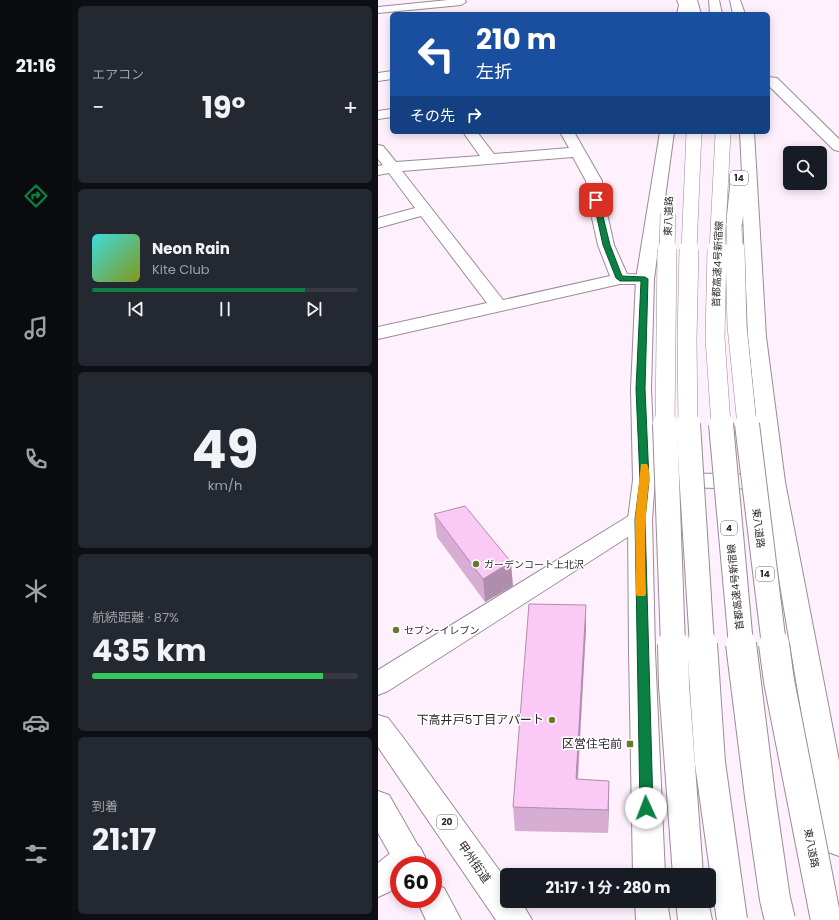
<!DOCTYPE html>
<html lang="ja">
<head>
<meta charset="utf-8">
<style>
  body { margin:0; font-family:Poppins,"Noto Sans JP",sans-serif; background:#242831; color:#f1f3f6; height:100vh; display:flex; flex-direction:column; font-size:15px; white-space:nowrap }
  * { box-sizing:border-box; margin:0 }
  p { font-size:13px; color:#9ea1a6 }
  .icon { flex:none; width:22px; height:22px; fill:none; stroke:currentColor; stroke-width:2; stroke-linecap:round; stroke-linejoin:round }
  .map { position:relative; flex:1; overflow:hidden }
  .drawer { display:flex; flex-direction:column; gap:6px; padding:6px; background:#0d0f14; width:306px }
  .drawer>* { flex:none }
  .top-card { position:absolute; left:12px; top:12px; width:380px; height:122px; border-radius:6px; box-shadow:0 2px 10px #0003; background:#1a4fa0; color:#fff; overflow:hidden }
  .fabs { position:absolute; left:405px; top:146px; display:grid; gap:8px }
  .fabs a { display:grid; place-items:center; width:44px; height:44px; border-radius:6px; background:#171b24; box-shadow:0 2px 10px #0003; font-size:20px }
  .speed { position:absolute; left:12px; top:856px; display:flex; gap:8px; font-size:20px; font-weight:700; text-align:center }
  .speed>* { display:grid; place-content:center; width:52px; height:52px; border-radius:50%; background:#171b24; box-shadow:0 2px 10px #0003; line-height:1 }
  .speed .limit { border:6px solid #d22; background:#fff; color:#111 }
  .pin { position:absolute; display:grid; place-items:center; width:34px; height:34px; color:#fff; margin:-17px; border-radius:8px; box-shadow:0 2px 6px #0006 }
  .me { position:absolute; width:44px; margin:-22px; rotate:358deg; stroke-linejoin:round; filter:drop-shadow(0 0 3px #0008) }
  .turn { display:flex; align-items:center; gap:14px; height:84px; padding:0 20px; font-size:18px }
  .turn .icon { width:52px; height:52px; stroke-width:2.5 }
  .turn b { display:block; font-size:28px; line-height:34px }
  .then { display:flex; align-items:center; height:38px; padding:0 20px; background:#0003; gap:8px; font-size:15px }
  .big { font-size:30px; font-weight:700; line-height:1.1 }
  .drawer .card { flex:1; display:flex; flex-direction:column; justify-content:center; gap:6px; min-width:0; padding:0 14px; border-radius:6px; background:#242831 }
  .drawer .dial { align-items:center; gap:0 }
  .dial b { font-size:52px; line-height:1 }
  .song { display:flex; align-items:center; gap:12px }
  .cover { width:48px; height:48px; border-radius:6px; background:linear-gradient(135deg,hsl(180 70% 55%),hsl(70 70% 35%)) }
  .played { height:4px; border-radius:2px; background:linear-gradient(90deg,#0b8043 80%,#363941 80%) }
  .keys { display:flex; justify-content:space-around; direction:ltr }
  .heat { display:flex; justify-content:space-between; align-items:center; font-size:22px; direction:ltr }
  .charge { height:6px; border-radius:3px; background:linear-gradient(90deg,#34c759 87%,#363941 0) }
  .trip { position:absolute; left:122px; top:868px; width:216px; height:40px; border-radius:6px; background:#171b24; box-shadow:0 2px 10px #0003; font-weight:700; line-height:40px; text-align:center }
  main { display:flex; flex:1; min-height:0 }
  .dock { display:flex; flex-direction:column; width:72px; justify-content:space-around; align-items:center; background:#090b0e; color:#9ea1a6 }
  .dock .icon { width:28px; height:28px }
  .dock .on { color:#0b8043 }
  .dock b { font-size:18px; color:#f1f3f6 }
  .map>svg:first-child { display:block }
</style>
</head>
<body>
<main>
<nav class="dock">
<b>21:16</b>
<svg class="icon on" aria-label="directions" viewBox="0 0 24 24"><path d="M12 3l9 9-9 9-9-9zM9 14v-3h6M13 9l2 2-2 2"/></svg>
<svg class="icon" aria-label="music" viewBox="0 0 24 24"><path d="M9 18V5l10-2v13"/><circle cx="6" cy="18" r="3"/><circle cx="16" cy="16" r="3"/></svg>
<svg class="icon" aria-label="phone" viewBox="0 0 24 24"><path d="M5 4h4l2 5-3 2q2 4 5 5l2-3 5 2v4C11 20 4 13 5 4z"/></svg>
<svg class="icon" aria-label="climate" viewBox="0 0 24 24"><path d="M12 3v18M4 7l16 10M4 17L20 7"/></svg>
<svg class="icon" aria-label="car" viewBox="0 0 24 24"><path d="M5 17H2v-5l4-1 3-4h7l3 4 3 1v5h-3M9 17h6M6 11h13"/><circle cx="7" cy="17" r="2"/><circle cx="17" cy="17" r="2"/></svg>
<svg class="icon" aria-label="filters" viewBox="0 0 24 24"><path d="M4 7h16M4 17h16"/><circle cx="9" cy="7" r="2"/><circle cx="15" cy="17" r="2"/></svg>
</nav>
<section class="drawer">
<div class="card"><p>エアコン</p>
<div class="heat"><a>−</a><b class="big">19°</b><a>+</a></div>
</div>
<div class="card">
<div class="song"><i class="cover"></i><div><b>Neon Rain</b><p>Kite Club</p></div></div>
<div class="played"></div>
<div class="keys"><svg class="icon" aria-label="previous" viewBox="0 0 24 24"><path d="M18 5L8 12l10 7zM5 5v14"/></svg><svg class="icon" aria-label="pause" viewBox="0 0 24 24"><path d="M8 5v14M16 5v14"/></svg><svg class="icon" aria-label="next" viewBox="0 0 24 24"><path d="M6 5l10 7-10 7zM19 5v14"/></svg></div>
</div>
<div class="card dial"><b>49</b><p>km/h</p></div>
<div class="card"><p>航続距離 · 87%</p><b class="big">435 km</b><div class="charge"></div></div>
<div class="card"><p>到着</p><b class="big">21:17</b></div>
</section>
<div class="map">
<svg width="461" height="920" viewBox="0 0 461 920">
  <rect width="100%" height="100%" fill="#fef0fc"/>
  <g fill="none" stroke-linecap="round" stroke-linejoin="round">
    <defs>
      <path id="minor" d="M70,0H87L88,2L83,5L0,13V7Z
        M14,71V79L0,81V73Z
        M390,77L399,78L461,139V151L456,150L390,85Z
        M14,109V117L0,119V111Z
        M85,132H99L116,154L191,148L182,132H196L224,181L226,200L236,245L249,274L273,275L276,279L273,283L267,284H242L0,339V327L109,303L43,216L0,228V218L37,208L11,173L0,175V166L5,165L0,159V145L5,146L18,162L102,156ZM195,157L208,181L210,200L220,245L232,276L125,300L24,171Z
        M262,511L270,514L274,519L270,524L10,691L0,695V670L254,514Z
        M31,843L42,847L47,857L43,865H21V885L11,892L0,897V863L20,847Z"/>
      <path id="major" d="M299,0H309L311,5V14H299L301,5Z
        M352,0H362L367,14H355Z
        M282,132H296L276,279L273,389L277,480L274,519L277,651L287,875H255L251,651L250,519L255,480L253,389L258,279Z
        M362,132H376L388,337L407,482L461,761V856L450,852L445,842L386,489L296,487L288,485L285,480L288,475L296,473L384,475L370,337L365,215L364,225L362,228L356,230L350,228L348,225L353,177L356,174L364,173Z
        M257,901H289L292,920H258Z
        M298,901H330L334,920H300Z"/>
      <path id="highway" d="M309,0H319L323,14H311Z
        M331,0H341L344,14H332Z
        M0,715L10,718L27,740L129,881V901H143L154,920H118L0,747Z
        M0,791L11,795L51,865H21V870L0,833Z
        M55,884L66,888L83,920H48L38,899H55Z"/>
    </defs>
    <use href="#minor" stroke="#998c97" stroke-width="2"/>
    <use href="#major" stroke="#998c97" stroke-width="2"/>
    <use href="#highway" stroke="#998c97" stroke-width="2"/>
    <use href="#minor" fill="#fff" fill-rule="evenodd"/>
    <use href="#major" fill="#fff" fill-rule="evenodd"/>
    <use href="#highway" fill="#fff" fill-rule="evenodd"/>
    <defs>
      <path id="major-bridge-far3" d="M356,225L357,250
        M289,250L290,214"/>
      <path id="major-bridge-far2" d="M357,249L359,326L369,425
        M287,425L289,249"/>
      <path id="major-bridge-far1" d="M287,424L295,645
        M369,424L396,645"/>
      <path id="major-bridge" d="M295,644L296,685L310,875
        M396,644L401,681L448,920"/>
      <path id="highway-bridge-far3" d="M311,250L316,132
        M339,250L345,134"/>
      <path id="highway-bridge-far2" d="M339,249L337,338L343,425
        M310,425L309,340L311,249"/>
      <path id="highway-bridge-far1" d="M310,424L324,645
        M343,424L363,645"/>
      <path id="highway-bridge" d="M324,644L332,763L354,920
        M363,644L382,796L397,899L402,920"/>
    </defs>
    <use href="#major-bridge-far3" stroke="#998c97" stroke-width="16" stroke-linecap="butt"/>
    <use href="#major-bridge-far2" stroke="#998c97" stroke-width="20" stroke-linecap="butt"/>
    <use href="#major-bridge-far1" stroke="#998c97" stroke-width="26" stroke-linecap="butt"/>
    <use href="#major-bridge" stroke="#998c97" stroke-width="32" stroke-linecap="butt"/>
    <use href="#highway-bridge-far3" stroke="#998c97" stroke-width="16" stroke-linecap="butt"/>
    <use href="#highway-bridge-far2" stroke="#998c97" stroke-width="20" stroke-linecap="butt"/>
    <use href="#highway-bridge-far1" stroke="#998c97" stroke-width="26" stroke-linecap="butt"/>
    <use href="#highway-bridge" stroke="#998c97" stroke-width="32" stroke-linecap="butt"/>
    <use href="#major-bridge-far3" stroke="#fff" stroke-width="15"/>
    <use href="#major-bridge-far2" stroke="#fff" stroke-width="19"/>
    <use href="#major-bridge-far1" stroke="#fff" stroke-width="24"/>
    <use href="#major-bridge" stroke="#fff" stroke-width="30"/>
    <use href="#highway-bridge-far3" stroke="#fff" stroke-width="15"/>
    <use href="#highway-bridge-far2" stroke="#fff" stroke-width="19"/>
    <use href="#highway-bridge-far1" stroke="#fff" stroke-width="24"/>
    <use href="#highway-bridge" stroke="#fff" stroke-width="30"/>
  </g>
  <path fill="#d8add4" d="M56,514L135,586L107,602L59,537Z
    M208,605V628L200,780L231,781L230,833L137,831L135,807Z"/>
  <path fill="#b08dac" d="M133,562L135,586L107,602L105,579Z
    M208,605V628L198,803V779Z
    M231,781V805L230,833V810Z"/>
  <path fill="#fbc9f6" stroke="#b08dac" d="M87,506L133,562L105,579L56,514Z
    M151,604L208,605L198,779L231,781L230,810L135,807Z"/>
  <path fill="#0b8043" stroke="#07532c" d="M218,198L221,200L232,245L244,276L267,277L270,279L267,389L271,480L267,519L275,808L273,812L268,813L264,812L262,808L257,519L262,480L258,389L263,281H242L238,278L225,245L215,200Z"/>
  <path fill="#f59e0b" d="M263,464H269C273,472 271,483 270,492C266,526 267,559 268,594L267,596H259L258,594L257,519Z"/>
  <g fill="#657c2e" stroke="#fff" stroke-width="1.5">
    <circle cx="98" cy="564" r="4"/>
    <circle cx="18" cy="630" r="4"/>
    <circle cx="174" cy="720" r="4"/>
    <rect x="248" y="740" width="8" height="8" rx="2"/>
  </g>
  <g text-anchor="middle" stroke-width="3" stroke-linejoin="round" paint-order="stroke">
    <g fill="#fff" stroke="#6b686b" stroke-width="1">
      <rect x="352" y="171" width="18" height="14" rx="3"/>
      <rect x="343" y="521" width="16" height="14" rx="3"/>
      <rect x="378" y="567" width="18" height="14" rx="3"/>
      <rect x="59" y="815" width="20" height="14" rx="3"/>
    </g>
    <g font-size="9" font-weight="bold" fill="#2c272b">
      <text x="361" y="181">14</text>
      <text x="351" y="531">4</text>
      <text x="387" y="577">14</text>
      <text x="69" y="825">20</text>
    </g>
    <g font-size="10" fill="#2c272b" stroke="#fff">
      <text transform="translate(290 216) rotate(-88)" y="4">東八道路</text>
      <text transform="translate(339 264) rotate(-88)" y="4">首都高速4号新宿線</text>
      <text transform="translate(381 528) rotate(83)" y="4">東八道路</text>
      <text transform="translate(357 587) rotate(-96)" y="4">首都高速4号新宿線</text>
      <text transform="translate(434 848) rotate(79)" y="4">東八道路</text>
    </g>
    <g font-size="10" fill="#2c272b" stroke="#fff" text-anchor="start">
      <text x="106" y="568">ガーデンコート上北沢</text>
      <text x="26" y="634">セブン-イレブン</text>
    </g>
    <g font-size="12" fill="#2c272b" stroke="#fff" text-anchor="end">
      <text x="166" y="724">下高井戸5丁目アパート</text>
      <text x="244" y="748">区営住宅前</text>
    </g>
    <g font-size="12" fill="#2c272b" stroke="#fff">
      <text transform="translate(96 862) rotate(55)" y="4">甲州街道</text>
    </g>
  </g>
</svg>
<div class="fabs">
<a><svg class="icon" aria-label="search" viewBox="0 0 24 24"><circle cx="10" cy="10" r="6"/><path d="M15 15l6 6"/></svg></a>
</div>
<div class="speed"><div class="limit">60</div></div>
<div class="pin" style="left:218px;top:200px;background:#d93025"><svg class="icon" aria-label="arrive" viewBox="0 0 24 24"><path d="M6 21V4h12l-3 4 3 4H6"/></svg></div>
<svg class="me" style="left:268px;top:808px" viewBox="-20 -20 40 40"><circle r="19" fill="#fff"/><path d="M0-13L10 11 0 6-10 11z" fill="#0b8043"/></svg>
<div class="trip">21:17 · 1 分 · 280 m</div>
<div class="top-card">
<div class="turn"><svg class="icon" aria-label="left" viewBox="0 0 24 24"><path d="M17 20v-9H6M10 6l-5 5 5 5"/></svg><div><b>210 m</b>左折</div></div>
<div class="then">その先<svg class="icon" aria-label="right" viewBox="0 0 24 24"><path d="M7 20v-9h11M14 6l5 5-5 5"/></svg></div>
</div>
</div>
</main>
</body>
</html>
